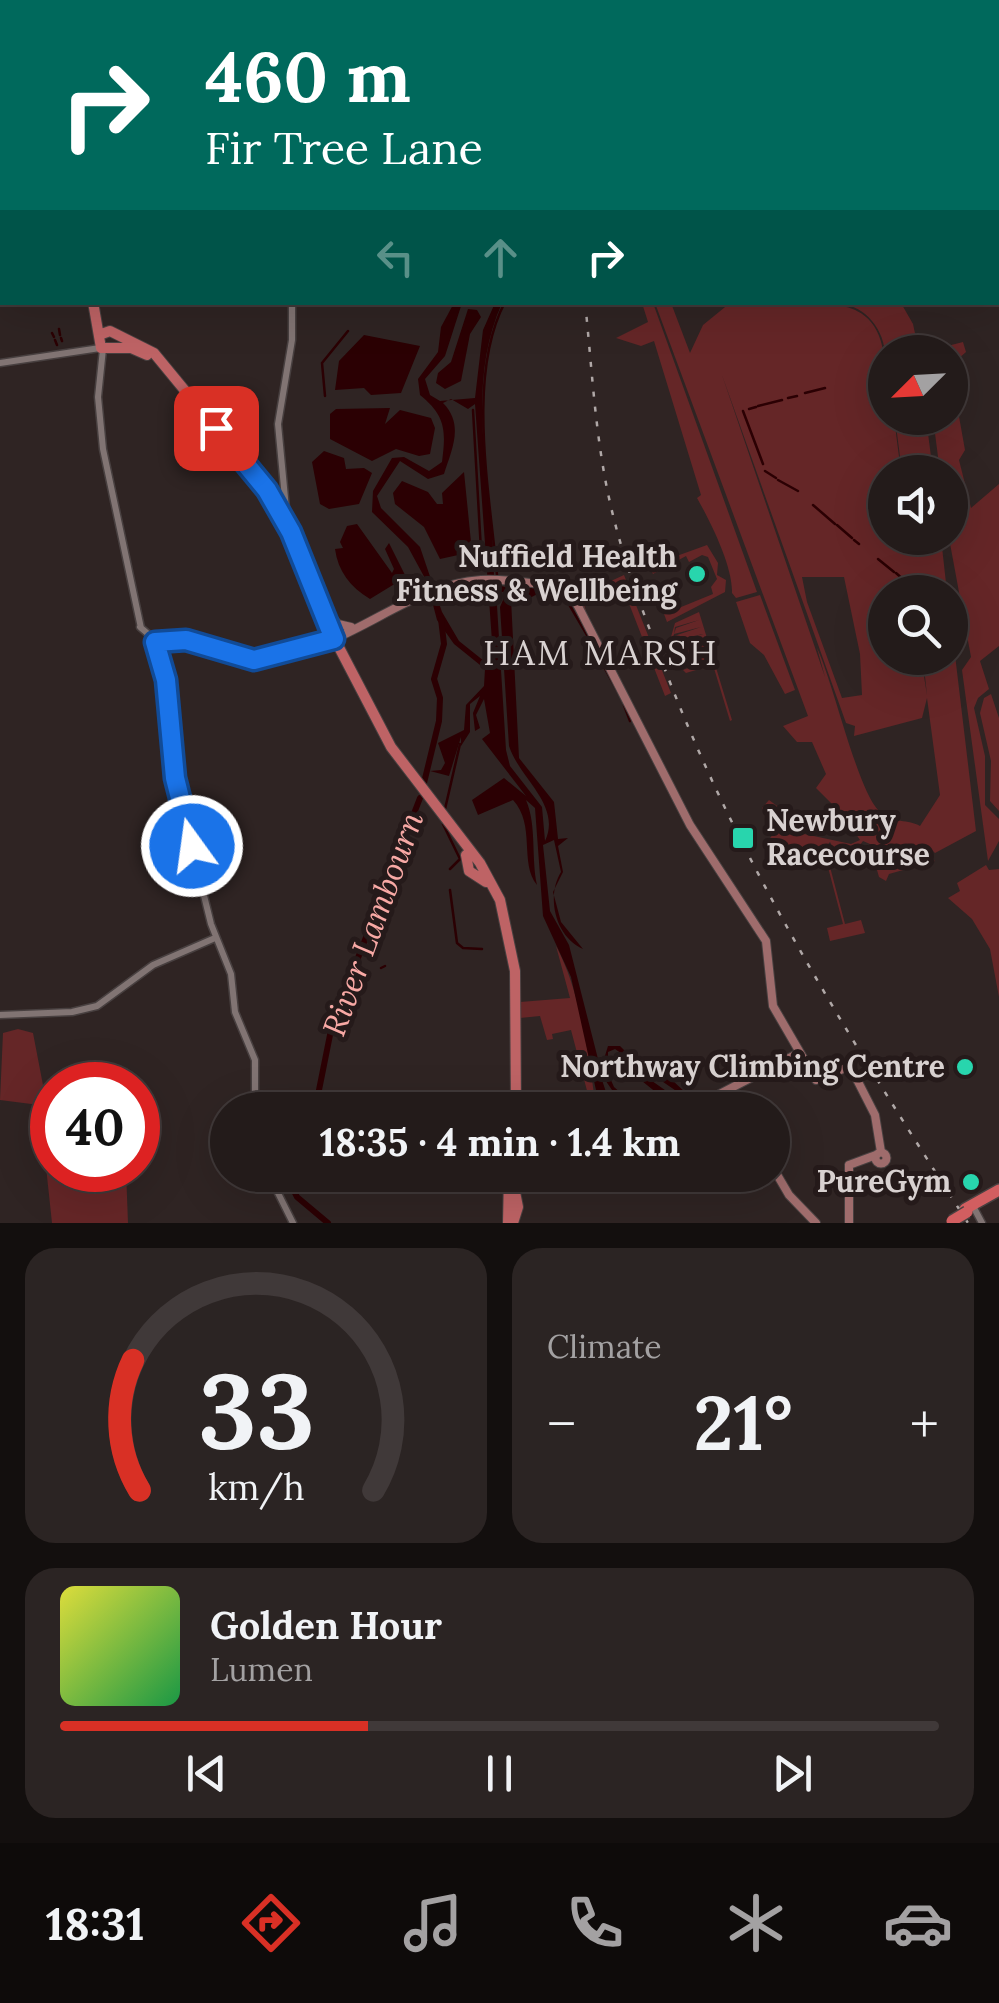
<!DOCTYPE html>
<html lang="en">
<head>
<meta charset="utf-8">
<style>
  body { margin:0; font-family:Lora,serif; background:#2b2423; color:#f1f3f6; height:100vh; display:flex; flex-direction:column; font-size:38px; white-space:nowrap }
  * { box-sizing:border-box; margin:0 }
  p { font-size:32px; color:#a3a1a2 }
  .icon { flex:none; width:55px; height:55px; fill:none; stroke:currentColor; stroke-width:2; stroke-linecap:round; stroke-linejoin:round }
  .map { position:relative; height:1223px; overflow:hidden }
  .details { display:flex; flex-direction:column; gap:25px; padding:25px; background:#130f0e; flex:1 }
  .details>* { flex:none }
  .top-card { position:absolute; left:0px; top:0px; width:1000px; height:305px; box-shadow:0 10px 40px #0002,0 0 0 2px #403939; background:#00695c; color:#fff; overflow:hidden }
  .needle { width:65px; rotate:246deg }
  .buttons { position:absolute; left:868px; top:335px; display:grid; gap:20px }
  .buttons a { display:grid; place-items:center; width:100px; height:100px; border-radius:50%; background:#231b1a; box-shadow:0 10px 40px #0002,0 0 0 2px #403939; font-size:50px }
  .speed { position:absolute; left:30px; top:1062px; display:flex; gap:20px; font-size:50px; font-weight:700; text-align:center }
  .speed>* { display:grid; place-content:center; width:130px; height:130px; border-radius:50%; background:#231b1a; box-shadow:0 10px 40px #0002,0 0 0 2px #403939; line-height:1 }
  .speed .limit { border:15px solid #d22; background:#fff; color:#111 }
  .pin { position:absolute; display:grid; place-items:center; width:85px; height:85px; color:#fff; margin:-42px; border-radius:20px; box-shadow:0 5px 15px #0006 }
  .me { position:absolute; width:110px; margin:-55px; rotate:346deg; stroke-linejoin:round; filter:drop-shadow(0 0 8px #0008) }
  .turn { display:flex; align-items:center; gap:35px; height:210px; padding:0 40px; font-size:45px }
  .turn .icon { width:130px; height:130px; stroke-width:2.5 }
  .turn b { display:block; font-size:70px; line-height:85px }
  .lanes { display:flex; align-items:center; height:95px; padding:0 40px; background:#0003; justify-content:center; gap:50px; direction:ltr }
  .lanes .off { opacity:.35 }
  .big { font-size:75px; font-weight:800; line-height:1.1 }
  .details .card { flex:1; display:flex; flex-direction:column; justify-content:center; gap:15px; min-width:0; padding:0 35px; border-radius:30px; background:#2b2423 }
  .details .dial { align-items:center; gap:0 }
  .dial svg { height:260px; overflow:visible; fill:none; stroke:#403939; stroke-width:7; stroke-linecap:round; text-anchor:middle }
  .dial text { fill:#f1f3f6; stroke:none }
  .song { display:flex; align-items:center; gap:30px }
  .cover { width:120px; height:120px; border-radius:15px; background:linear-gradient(135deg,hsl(60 70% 55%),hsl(140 70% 35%)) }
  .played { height:10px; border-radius:5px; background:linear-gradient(90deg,#d93025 35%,#403939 35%) }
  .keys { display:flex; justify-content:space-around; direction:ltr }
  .heat { display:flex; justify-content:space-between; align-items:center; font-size:55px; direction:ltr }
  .details .tiles { flex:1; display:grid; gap:25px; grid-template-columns:1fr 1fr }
  .card:last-child { grid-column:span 2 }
  .trip { position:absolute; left:210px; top:1092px; width:580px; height:100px; border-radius:50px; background:#231b1a; box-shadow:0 10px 40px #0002,0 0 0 2px #403939; font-weight:800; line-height:100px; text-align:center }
  .tab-bar { display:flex; height:160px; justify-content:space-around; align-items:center; background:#0e0b0a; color:#a3a1a2 }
  .tab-bar .icon { width:70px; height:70px }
  .tab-bar .selected { color:#d93025 }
  .tab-bar b { font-size:45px; color:#f1f3f6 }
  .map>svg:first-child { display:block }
</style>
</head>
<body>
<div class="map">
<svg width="999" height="1223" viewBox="0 0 999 1223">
  <rect width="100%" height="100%" fill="#2f2423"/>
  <path fill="#652627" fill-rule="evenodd" d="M642,303H653L757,592L736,598L732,593C733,566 710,521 697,498L701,495L654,341L641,346L616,338L648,322Z
    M655,303H671L690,353L703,325L730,303H901L913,324L919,352H885C882,323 858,299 827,304C895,307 885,367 885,418H894L901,472H885V538H941L947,592H885V658H921L927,695L923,658H950V613L976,831L935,853L929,847L886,851L863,841L860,845L864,847L847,845L853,850L836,854L830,842L825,848L828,859L865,849V855L870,851L887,861L890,856L924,854L935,861L889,874L886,881L879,877L875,863L859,855L829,863L845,924L861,920L865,933L830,941L827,928L843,924L825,856L813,852L779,860L767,842L774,833L762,808L769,800L788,814V828L794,820L795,832L851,844L860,840L846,819L847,832L844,816L816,788L826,774L812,742H797L783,726L808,716ZM722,375L846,723L855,726L854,736L922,718L927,698L940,795L920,826C909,819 893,824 879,811C857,789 834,684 817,648L825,677ZM802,577H844L860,654L862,695L842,698L807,602Z
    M963,342L966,352L950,366L965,450L959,460L971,508L999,484V646L980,661L989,689L978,698L974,708L985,756V805L999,819V841L988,861L962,670L971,657L949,538L950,472H940L933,418H950V352H924Z
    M895,418H926L933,472H902Z
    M707,545L718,563L717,575L726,580L725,592L667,622L664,614L713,594L711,587L717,579L708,557L702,555L689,562L686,556L653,574L649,566Z
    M624,575L671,693L665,696L621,583L582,596L587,615L578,596Z
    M760,595L795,690L785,694L764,655L750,643L736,602Z
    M699,612L732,720L730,721L713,665L686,673L683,670L711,659L681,663L709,652L681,660L678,657L707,646L679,654L675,650L705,639L676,647L673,644L703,634L676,640L674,636L701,627L674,634L676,628L699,620L675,627L673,641L671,637L675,623Z
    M991,694L999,718V811L990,801L991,761L980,713L984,698Z
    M986,865L989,870L999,869V997L990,949L972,919L948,898L960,891L957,883Z
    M556,946C580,991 588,1050 595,1101L590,1102L571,1030L552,1034L553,1039L547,1040L540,1016L520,1018V1002L570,998Z
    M18,1029L33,1033L47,1106L0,1100L3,1033Z
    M52,1146V1170H126L128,1223H52L44,1148Z"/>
  <path fill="#2b0003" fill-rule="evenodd" d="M454,303H462L445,356L425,379L430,395L440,401L475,398L483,330L495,303H502C462,393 495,489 494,583C510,592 526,585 545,590L526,600L515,595L511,599L519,758L554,802L558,839L568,838L558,846L563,872L553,892L561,922L583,949C555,937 546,896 561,872L554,840L543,845L550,911L569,945L598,1059H604L608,1046H620L639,1065L672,1080L704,1110L615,1049L608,1052V1063L642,1074L692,1109L668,1102L637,1077L605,1067L614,1087L640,1110L623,1106L599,1071L612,1110H607L602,1098L598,1099L571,977L543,916L535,808L526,800C537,826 531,857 537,885C519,863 536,825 513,800L478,815L472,800L504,778L526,796L482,739L490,733L484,699L476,715L480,728L475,731L473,713L480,696L470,704V732L461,746V737L449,776L430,771L441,770L445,763L438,743L464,730L466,705L484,686L485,669L454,644L437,620L427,582L408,547L372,512L373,491L392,458L404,457L429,471L442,462C446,431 446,416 420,395L418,379L438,352L441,327ZM451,399L468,409L475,404L494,669L459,641L442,612L420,547L381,508L377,496L400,461L428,479L444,474C451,451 465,425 443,403ZM496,590L506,593L500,607L509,746C519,778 562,805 545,841L542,807L510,766L506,750Z
    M468,309L477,310L481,317L470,334L461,381L445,389L436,383L438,373L451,362Z
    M364,335L420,346L401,393L371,395L364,388L335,390L339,361Z
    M390,408L385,424L400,410L431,418L435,428L430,454L419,456L396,449L372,461L330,439V414L336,409Z
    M324,451L344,458L346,469L364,468L372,473L359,504L329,509L320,504L312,462Z
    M464,472L472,552L440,559L424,527L395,504L393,493L402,481L428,492L437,504H443L442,493Z
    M357,524L392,573L394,569L385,549L389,543L406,577L370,599C350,587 338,571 335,549L343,548L340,542L347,526Z"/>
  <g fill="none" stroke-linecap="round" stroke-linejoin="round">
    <path stroke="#2b0003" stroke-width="2.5" d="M2,0V3
      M59,329L60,335
      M52,333L54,337
      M61,338L62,341
      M55,340L57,345
      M805,393L825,388
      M325,396L322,363L348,331
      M788,398L797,396
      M758,406L782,400
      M749,409L756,407
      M473,410L482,568
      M743,411L763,464
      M765,471L776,478
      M778,480L798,491
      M813,505L835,524
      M837,525L852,538
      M854,540L859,544
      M878,559L894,572
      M896,573L913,588
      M497,575C490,494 466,376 505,302
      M543,590L566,599L587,635
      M590,641L593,646
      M598,656L619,694
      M624,705L630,721
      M445,809L460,744
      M443,824L460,859L450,869
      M450,890L457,943L463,948L482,949
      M381,968L385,966"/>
    <path stroke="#2b0003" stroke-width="6" d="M423,787L439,721L440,698L434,679L444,644L441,619
      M315,1110L332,1025L420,798
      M286,1175L297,1197L328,1223"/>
    <defs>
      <path id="tertiary" d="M210,0L211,2
        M0,132L2,131
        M103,349L98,397L103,449L141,628
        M0,363L100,348
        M287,519L278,424L292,340V302
        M140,627L154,639L165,675L177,786L211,924L231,974L235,1012L255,1060V1110
        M155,643L186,640L255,660L334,639
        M0,1015L72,1012L97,1006L153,965L215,938
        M269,1175L293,1223
        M974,1208L982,1223"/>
      <path id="secondary" d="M556,586L569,592L578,606L690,825L766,941L773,1006L816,1080L850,1066L875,1115L881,1152
        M326,611L338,624L351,627
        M334,639C383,618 425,584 481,580C511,578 539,586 568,586
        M711,1110L708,1100L799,1053
        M875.5 1158a5.5 5.5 0 1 1 11 0a5.5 5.5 0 1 1-11 0Z
        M849,1165L876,1155
        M772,1166L789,1195L816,1223
        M849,1223V1165"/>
      <path id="primary" d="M0,13L2,20
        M93,302L101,348H131L147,355
        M99,335L110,331L154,353L270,494
        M267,490L302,556L331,632L391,747L480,863L500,900L515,971L516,1110
        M466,855L469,871L486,882
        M508,1223L509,1175
        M513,1223L518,1207L514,1187"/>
      <path id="trunk" d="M965,1209L999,1190"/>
    </defs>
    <use href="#tertiary" stroke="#484040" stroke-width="9"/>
    <use href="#secondary" stroke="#484040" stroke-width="10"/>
    <use href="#primary" stroke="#484040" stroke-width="12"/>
    <use href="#trunk" stroke="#484040" stroke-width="14"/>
    <use href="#tertiary" stroke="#817473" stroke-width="6"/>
    <use href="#secondary" stroke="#9f6c6c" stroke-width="8"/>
    <use href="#primary" stroke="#be6365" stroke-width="10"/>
    <use href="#trunk" stroke="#d25e60" stroke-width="11"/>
    <path stroke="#b0a8a7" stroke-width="2.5" stroke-dasharray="5 10" stroke-linecap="butt" d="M486,0L487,2
      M585,302C592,368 595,434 609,498C622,558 644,615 666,672C742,870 854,1045 968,1223"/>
    <defs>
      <path id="trunk-bridge" d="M952,1221L967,1212"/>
    </defs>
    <use href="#trunk-bridge" stroke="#484040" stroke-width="14" stroke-linecap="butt"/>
    <use href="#trunk-bridge" stroke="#d25e60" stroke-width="11"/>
  </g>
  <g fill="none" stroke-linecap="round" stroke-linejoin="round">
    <defs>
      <path id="route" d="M192,846L175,778L166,680L155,642L186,640L254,660L334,639L291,532L267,490L216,428"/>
    </defs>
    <use href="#route" stroke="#114b97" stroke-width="25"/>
    <use href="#route" stroke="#1a73e8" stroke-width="18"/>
  </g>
  <g fill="#28d5ad" stroke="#251a1a" stroke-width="4">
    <circle cx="697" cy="574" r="10"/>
    <rect x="731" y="826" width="24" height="24" rx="5"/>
    <circle cx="965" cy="1067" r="10"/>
    <circle cx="971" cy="1182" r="10"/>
  </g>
  <g text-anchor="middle" stroke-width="10" stroke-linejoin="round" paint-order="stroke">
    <g font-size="30" font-weight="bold" fill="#d8d1d0" stroke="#251a1a" text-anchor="end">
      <text x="677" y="567">Nuffield Health<tspan x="677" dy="34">Fitness &amp; Wellbeing</tspan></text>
      <text x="766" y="831" text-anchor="start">Newbury<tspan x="766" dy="34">Racecourse</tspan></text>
      <text x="945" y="1077">Northway Climbing Centre</text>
      <text x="951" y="1192">PureGym</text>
    </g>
    <g font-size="32" font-style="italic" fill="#f8a9a5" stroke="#251a1a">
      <text transform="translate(373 924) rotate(-70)" y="11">River Lambourn</text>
    </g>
    <g font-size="35" letter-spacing="2.5" fill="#d8d1d0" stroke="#251a1a">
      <text x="601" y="665">HAM MARSH</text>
    </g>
  </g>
</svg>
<div class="buttons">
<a><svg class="needle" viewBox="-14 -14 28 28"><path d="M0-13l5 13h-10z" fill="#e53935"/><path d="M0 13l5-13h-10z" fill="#a3a1a2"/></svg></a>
<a><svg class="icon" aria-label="sound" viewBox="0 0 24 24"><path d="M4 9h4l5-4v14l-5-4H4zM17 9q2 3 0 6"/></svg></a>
<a><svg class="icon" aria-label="search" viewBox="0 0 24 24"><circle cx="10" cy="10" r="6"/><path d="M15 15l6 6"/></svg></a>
</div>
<div class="speed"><div class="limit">40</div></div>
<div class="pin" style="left:216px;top:428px;background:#d93025"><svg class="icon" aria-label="arrive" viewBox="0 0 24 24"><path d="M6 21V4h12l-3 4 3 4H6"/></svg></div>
<svg class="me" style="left:192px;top:846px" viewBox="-20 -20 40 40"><circle r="17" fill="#1a73e8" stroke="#fff" stroke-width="3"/><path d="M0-11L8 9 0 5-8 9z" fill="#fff"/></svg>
<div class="trip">18:35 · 4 min · 1.4 km</div>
<div class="top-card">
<div class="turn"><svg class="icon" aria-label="right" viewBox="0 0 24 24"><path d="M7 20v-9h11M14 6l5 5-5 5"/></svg><div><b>460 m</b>Fir Tree Lane</div></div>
<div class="lanes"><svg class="icon off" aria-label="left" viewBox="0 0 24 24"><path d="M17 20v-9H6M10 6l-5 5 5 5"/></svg><svg class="icon off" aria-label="ahead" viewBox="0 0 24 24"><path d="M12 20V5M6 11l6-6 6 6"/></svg><svg class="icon" aria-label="right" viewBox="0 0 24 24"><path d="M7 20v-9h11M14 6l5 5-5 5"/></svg></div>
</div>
</div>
<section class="details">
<div class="tiles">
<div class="card dial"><svg viewBox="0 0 100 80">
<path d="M14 69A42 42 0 1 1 86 69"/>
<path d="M14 69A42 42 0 0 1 12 29" stroke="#d93025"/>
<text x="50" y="56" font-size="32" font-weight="700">33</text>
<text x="50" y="72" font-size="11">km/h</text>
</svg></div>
<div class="card"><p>Climate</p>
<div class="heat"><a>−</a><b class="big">21°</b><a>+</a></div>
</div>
<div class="card">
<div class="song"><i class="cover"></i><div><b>Golden Hour</b><p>Lumen</p></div></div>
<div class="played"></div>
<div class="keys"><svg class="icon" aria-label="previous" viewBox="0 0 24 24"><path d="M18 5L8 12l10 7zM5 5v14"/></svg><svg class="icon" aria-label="pause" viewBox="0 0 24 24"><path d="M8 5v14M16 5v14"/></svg><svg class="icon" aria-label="next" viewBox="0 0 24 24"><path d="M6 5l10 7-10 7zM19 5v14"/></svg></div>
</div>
</div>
</section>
<nav class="tab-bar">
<b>18:31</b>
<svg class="icon selected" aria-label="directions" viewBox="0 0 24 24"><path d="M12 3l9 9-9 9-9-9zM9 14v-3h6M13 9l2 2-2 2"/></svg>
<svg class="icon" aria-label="music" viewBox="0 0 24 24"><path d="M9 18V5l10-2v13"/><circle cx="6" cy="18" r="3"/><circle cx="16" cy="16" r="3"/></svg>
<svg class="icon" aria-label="phone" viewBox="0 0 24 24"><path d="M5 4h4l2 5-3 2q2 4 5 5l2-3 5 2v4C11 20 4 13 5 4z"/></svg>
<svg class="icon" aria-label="climate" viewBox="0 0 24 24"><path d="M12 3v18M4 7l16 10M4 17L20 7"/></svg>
<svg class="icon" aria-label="car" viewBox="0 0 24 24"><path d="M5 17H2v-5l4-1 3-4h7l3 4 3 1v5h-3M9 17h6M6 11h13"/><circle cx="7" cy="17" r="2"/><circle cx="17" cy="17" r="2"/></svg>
</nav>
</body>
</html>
